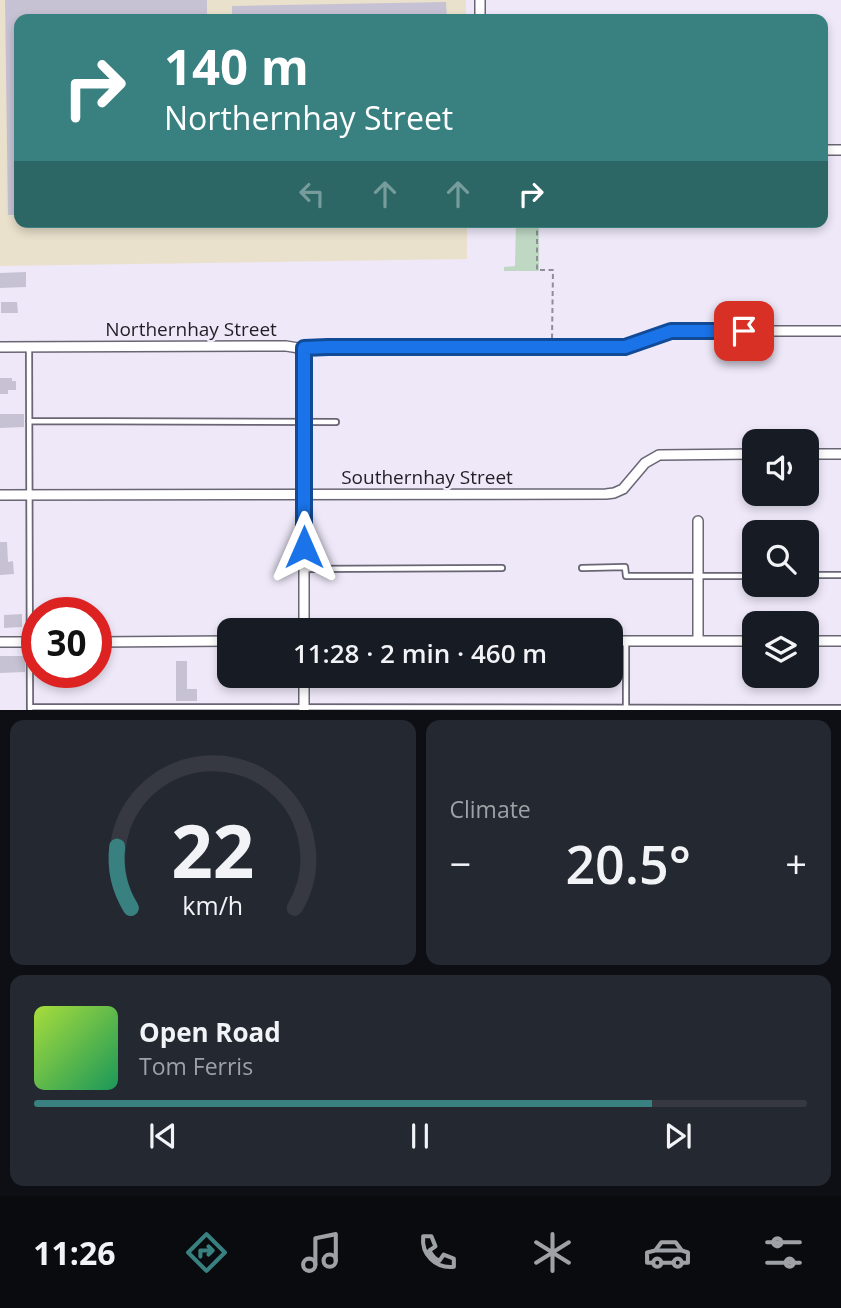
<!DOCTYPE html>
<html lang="en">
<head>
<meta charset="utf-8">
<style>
  body { margin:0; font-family:"Open Sans",sans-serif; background:#242831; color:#f1f3f6; height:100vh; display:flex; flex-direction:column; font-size:26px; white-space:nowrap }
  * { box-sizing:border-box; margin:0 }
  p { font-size:23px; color:#9ea1a6 }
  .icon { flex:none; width:38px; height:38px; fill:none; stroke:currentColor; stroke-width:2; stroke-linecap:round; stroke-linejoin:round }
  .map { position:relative; height:710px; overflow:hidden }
  .drawer { display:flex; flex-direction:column; gap:10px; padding:10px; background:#0d0f14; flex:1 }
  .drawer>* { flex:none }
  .hud { position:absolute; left:14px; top:14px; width:814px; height:214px; border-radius:14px; box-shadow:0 4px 10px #0003; background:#388180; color:#fff; overflow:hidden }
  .buttons { position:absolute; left:742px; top:429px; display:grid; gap:14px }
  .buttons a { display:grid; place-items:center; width:77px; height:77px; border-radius:14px; background:#171b24; box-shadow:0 4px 10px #0003; font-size:35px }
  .speed { position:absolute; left:21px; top:597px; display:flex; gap:14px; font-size:35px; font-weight:700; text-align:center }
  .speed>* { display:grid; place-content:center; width:91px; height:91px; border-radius:50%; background:#171b24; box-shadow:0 4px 10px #0003; line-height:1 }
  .speed .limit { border:10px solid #d22; background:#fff; color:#111 }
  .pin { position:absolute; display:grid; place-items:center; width:60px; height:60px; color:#fff; margin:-30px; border-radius:14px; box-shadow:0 4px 10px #0006 }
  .me { position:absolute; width:77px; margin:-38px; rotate:0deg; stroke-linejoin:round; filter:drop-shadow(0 0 5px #0008) }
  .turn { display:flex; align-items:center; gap:24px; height:147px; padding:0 35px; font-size:32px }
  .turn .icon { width:91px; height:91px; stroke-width:2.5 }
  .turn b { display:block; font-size:49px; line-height:60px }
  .lanes { display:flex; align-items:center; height:66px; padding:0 35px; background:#0003; justify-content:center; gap:35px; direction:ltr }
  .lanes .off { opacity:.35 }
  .big { font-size:52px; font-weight:600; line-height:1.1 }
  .drawer .card { flex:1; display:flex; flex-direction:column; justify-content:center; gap:10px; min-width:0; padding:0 24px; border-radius:14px; background:#242831 }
  .drawer .dial { align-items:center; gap:0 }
  .dial svg { height:182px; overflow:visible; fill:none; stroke:#363941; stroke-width:7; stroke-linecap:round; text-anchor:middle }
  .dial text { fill:#f1f3f6; stroke:none }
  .song { display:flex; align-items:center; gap:21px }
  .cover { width:84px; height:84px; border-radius:10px; background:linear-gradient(135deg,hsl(80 70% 55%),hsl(150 70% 35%)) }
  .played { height:7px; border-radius:4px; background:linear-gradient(90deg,#388180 80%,#363941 80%) }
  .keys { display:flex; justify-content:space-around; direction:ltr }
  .heat { display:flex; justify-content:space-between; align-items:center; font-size:38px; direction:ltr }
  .drawer .tiles { flex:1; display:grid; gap:10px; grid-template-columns:1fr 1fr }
  .card:last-child { grid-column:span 2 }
  .trip { position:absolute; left:217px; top:618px; width:406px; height:70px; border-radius:14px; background:#171b24; box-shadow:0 4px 10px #0003; font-weight:600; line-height:70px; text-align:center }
  .tab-bar { display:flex; height:112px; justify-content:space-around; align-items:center; background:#090b0e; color:#9ea1a6 }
  .tab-bar .icon { width:49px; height:49px }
  .tab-bar .active { color:#388180 }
  .tab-bar b { font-size:32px; color:#f1f3f6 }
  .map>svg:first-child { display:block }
</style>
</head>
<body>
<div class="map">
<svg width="841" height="710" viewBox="0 0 841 710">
  <rect width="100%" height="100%" fill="#eee8f9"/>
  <path fill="#eae1cc" d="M0,0H466V19H19V222H467V259L0,266Z"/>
  <path fill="#bfd8c4" d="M516,222H539V271H504V267L515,266Z"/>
  <path fill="#c7c2d3" d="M5,0H207V19H19V215H8Z
    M446,2L447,19H232V6Z
    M26,272V287L0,288V273Z
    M1,302H17L18,313H1Z
    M0,378H12V381H16V390H8V394H0Z
    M0,414H24V427L0,428Z
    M0,542H7L8,562L13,561L14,574L0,575Z
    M22,614V627L4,628V615Z
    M0,656H25V672L0,673Z
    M176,661H187V689H197V701H176Z"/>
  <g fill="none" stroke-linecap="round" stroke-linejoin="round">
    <defs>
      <path id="lane" d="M29,347L30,709
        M29,421L336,422
        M582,568L625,567L626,576H754
        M304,569L502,568
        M807,575H841
        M626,642V710
        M30,707L841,708"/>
      <path id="street" d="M480,0V19
        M822,150H841
        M0,347L286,346C300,349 314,349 328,347H625L671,331H841
        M304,348V630
        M807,454H841
        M0,495L606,494L614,493L623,489L645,463L659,455L754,454
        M698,521V641
        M611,641H754
        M807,641H841
        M0,642H37
        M96,642L229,641
        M304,710V676"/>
    </defs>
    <use href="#lane" stroke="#6a6574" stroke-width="8"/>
    <use href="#street" stroke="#6a6574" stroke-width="12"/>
    <path stroke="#908c98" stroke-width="2" stroke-dasharray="5 3.5" stroke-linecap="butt" d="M537,222V270H553L552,339"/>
    <use href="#lane" stroke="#fff" stroke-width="4.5"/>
    <use href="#street" stroke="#fff" stroke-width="9"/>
  </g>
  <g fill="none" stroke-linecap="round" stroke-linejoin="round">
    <defs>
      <path id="route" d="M304,547V348L328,347H625L671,331H744"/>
    </defs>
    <use href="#route" stroke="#114b97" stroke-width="18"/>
    <use href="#route" stroke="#1a73e8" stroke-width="12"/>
  </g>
  <g text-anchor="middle" stroke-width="5" stroke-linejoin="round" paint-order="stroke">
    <g font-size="19" fill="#211f25" stroke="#eee8f9">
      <text x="191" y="336">Northernhay Street</text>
      <text x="427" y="484">Southernhay Street</text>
    </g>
  </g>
</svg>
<div class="buttons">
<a><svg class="icon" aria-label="sound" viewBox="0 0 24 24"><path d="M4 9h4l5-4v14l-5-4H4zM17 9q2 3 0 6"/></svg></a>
<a><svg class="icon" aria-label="search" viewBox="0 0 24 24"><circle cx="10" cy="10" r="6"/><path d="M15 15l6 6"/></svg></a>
<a><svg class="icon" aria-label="layers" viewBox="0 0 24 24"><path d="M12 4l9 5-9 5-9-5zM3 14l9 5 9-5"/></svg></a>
</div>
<div class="speed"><div class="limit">30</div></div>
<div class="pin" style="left:744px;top:331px;background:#d93025"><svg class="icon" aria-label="arrive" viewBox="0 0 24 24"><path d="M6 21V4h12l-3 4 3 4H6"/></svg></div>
<svg class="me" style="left:304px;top:547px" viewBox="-20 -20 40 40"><path d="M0-17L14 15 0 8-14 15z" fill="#1a73e8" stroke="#fff" stroke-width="4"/></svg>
<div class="trip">11:28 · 2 min · 460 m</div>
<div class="hud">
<div class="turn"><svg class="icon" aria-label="right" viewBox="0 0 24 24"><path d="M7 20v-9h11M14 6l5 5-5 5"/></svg><div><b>140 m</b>Northernhay Street</div></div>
<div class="lanes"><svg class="icon off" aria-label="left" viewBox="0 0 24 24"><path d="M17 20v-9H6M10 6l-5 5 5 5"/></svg><svg class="icon off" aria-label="ahead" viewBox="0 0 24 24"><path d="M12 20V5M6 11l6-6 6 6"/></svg><svg class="icon off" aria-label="ahead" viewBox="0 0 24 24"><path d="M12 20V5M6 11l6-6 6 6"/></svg><svg class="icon" aria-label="right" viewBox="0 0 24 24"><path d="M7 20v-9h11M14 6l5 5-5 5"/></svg></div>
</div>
</div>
<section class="drawer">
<div class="tiles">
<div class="card dial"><svg viewBox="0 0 100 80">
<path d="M14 69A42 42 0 1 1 86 69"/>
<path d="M14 69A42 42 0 0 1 8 42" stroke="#388180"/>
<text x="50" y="56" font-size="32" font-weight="700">22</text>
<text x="50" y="72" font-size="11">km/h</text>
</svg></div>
<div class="card"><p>Climate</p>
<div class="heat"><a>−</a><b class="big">20.5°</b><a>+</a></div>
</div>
<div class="card">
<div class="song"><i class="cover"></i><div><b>Open Road</b><p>Tom Ferris</p></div></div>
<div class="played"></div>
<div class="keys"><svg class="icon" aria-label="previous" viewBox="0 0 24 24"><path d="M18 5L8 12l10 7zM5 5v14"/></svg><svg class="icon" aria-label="pause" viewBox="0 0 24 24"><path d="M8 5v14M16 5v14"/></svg><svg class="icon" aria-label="next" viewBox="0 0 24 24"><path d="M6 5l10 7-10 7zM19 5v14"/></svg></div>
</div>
</div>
</section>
<nav class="tab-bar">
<b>11:26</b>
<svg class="icon active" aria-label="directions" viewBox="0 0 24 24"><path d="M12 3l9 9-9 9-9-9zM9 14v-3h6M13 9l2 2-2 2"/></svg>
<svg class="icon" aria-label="music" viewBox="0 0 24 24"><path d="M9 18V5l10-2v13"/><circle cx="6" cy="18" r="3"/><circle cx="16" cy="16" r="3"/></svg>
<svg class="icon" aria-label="phone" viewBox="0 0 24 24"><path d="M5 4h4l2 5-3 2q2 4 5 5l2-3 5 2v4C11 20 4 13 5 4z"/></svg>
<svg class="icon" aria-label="climate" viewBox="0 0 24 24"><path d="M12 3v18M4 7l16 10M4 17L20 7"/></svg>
<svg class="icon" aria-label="car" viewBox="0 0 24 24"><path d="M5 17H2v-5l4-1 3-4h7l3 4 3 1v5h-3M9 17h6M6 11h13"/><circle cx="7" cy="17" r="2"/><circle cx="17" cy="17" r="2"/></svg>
<svg class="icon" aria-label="filters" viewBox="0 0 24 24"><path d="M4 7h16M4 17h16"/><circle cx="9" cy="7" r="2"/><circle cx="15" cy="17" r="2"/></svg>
</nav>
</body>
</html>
